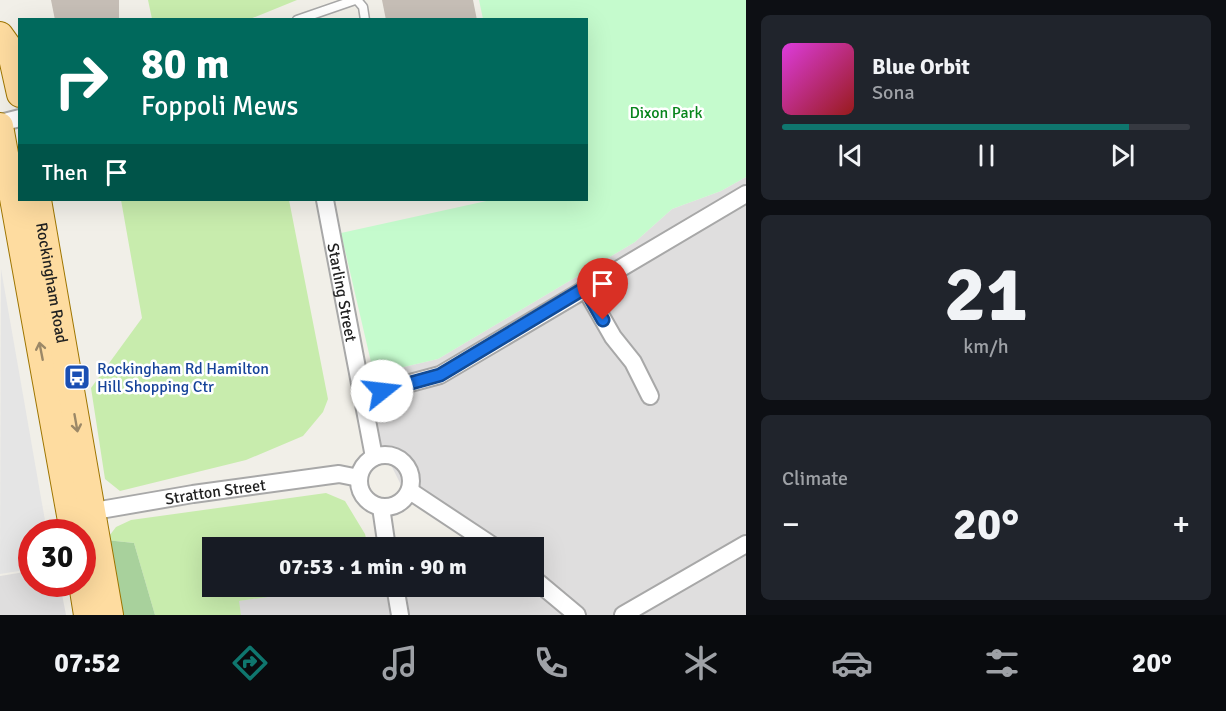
<!DOCTYPE html>
<html lang="en">
<head>
<meta charset="utf-8">
<style>
  body { margin:0; font-family:Signika,sans-serif; background:#20242c; color:#f1f3f6; height:100vh; display:flex; flex-direction:column; font-size:22px; white-space:nowrap }
  * { box-sizing:border-box; margin:0 }
  p { font-size:20px; color:#9ea1a6 }
  .icon { flex:none; width:33px; height:33px; fill:none; stroke:currentColor; stroke-width:2; stroke-linecap:round; stroke-linejoin:round }
  .map { position:relative; flex:1; overflow:hidden }
  .side { display:flex; flex-direction:column; gap:15px; padding:15px; background:#0d0f14; width:480px }
  .side>* { flex:none }
  .top-card { position:absolute; left:18px; top:18px; width:570px; height:183px; border-radius:0px; box-shadow:0 6px 24px #0002; background:#00695c; color:#fff; overflow:hidden }
  .speed { position:absolute; left:18px; top:519px; display:flex; gap:12px; font-size:30px; font-weight:700; text-align:center }
  .speed>* { display:grid; place-content:center; width:78px; height:78px; border-radius:50%; background:#171b24; box-shadow:0 6px 24px #0002; line-height:1 }
  .speed .limit { border:9px solid #d22; background:#fff; color:#111 }
  .pin { position:absolute; display:grid; place-items:center; width:51px; height:51px; color:#fff; margin:-62px -26px; border-radius:50% 50% 50% 0; rotate:-45deg; box-shadow:0 0 6px #0007 }
  .pin .icon { rotate:45deg }
  .me { position:absolute; width:66px; margin:-33px; rotate:74deg; stroke-linejoin:round; filter:drop-shadow(0 0 4px #0008) }
  .turn { display:flex; align-items:center; gap:21px; height:126px; padding:0 24px; font-size:27px }
  .turn .icon { width:78px; height:78px; stroke-width:2.5 }
  .turn b { display:block; font-size:42px; line-height:51px }
  .then { display:flex; align-items:center; height:57px; padding:0 24px; background:#0003; gap:12px; font-size:22px }
  .big { font-size:45px; font-weight:800; line-height:1.1 }
  .side .tile { flex:1; display:flex; flex-direction:column; justify-content:center; gap:9px; min-width:0; padding:0 21px; border-radius:9px; background:#20242c }
  .side .dial { align-items:center; gap:0 }
  .dial b { font-size:78px; line-height:1 }
  .song { display:flex; align-items:center; gap:18px }
  .cover { width:72px; height:72px; border-radius:9px; background:linear-gradient(135deg,hsl(300 70% 55%),hsl(0 70% 35%)) }
  .played { height:6px; border-radius:3px; background:linear-gradient(90deg,#0f766e 85%,#363941 85%) }
  .keys { display:flex; justify-content:space-around; direction:ltr }
  .heat { display:flex; justify-content:space-between; align-items:center; font-size:33px; direction:ltr }
  .trip { position:absolute; left:202px; top:537px; width:342px; height:60px; border-radius:0px; background:#171b24; box-shadow:0 6px 24px #0002; font-weight:800; line-height:60px; text-align:center }
  .tabs { display:flex; height:96px; justify-content:space-around; align-items:center; background:#090b0e; color:#9ea1a6 }
  .tabs .icon { width:42px; height:42px }
  .tabs .current { color:#0f766e }
  .tabs b { font-size:27px; color:#f1f3f6 }
  main { display:flex; flex:1; min-height:0 }
  .map>svg:first-child { display:block }
</style>
</head>
<body>
<main>
<div class="map">
<svg width="746" height="615" viewBox="0 0 746 615">
  <rect width="100%" height="100%" fill="#f1efe8"/>
  <path fill="#dfdede" d="M746,177V615H241L238,601L338,586L417,587L421,597L434,587L534,586V548L478,547L481,541L410,503L379,441L371,362L395,369L438,359L635,242L672,209L721,191Z
    M31,571L32,584H60L66,615H0V576Z"/>
  <path fill="#c8ecad" d="M148,0H297L250,19H152Z
    M121,200H289L328,399L323,412L303,436L246,460L120,491L105,479L91,388L142,318Z
    M326,493L345,501L365,534L368,547L213,548V586L338,587L239,601L241,615H155L134,543L106,540L116,527L131,520Z"/>
  <path fill="#a8d19c" d="M106,540L134,543L155,615H120Z"/>
  <path fill="#c5fbcd" d="M479,0H746V177L721,191L672,209L635,242L438,359L395,369L371,362L341,233L491,200H586V20L483,19Z"/>
  <path fill="#e5e5e5" d="M1,269L47,532H32L31,569L0,574Z"/>
  <path fill="#c6beb6" d="M51,0H119V20H55Z
    M382,0H473L477,20H386Z"/>
  <g fill="none" stroke-linecap="round" stroke-linejoin="round">
    <defs>
      <path id="lane" d="M357,0L363,7L365,20
        M297,20L355,0"/>
      <g id="street">
        <path d="M0,123L20,118"/>
        <path id="s1" d="M325,200L374,457"/>
        <path d="M585,288L613,337L633,362L650,396"/>
        <path d="M362,396L440,375L746,194"/>
        <circle cx="385" cy="481" r="26"/>
        <path d="M410,491L496,548"/>
        <path d="M381,507L387,548"/>
        <path id="s2" d="M83,513L193,494L339,474L359,478"/>
        <path d="M534,579L577,615"/>
        <path d="M395,586L400,615"/>
        <path d="M623,615L746,544"/>
      </g>
      <g id="primary">
        <path d="M0,35L10,49L20,94"/>
        <path d="M0,126L73,532"/>
        <path id="s3" d="M38,200L110,615"/>
        <path d="M82,584L87,615"/>
      </g>
    </defs>
    <use href="#lane" stroke="#a8a8a8" stroke-width="11"/>
    <use href="#street" stroke="#a8a8a8" stroke-width="20"/>
    <use href="#primary" stroke="#9e7500" stroke-width="28"/>
    <use href="#lane" stroke="#fff" stroke-width="8"/>
    <use href="#street" stroke="#fff" stroke-width="16"/>
    <use href="#primary" stroke="#fedca0" stroke-width="26"/>
  </g>
  <defs><path id="oneway-shaft" d="M-6 0H5M1.5-3L5.5 0L1.5 3" fill="none" stroke-width="1.6" stroke-linecap="round" stroke-linejoin="round" transform="scale(1.5)"/></defs>
  <g stroke="#9b8867">
    <use href="#oneway-shaft" transform="translate(41 351) rotate(-101)"/>
    <use href="#oneway-shaft" transform="translate(76 423) rotate(80)"/>
  </g>
  <g fill="none" stroke-linecap="round" stroke-linejoin="round">
    <defs>
      <path id="route" d="M382,391L440,375L585,288L603,320"/>
    </defs>
    <use href="#route" stroke="#114b97" stroke-width="15"/>
    <use href="#route" stroke="#1a73e8" stroke-width="10"/>
  </g>
  <defs>
    <symbol id="bus-square" viewBox="-11 -11 22 22"><rect x="-9" y="-9" width="18" height="18" rx="4" fill="#1a4fb4" stroke="#fff"/><path d="M-5-6H5V4H4V6H2V4H-2V6H-4V4H-5ZM-3.5-4V0h7V-4ZM-3.5 1.2v1.5H-2V1.2ZM2 1.2v1.5H3.5V1.2Z" fill="#fff"/></symbol>
  </defs>
  <g fill-rule="evenodd">
    <use href="#bus-square" x="62" y="362" width="30" height="30"/>
  </g>
  <g text-anchor="middle" stroke-width="5" stroke-linejoin="round" paint-order="stroke">
    <g font-size="16" fill="#09851c" stroke="#fff">
      <text x="666" y="118">Dixon Park</text>
    </g>
    <g font-size="16" fill="#212121" stroke="#fff">
      <text dy="6" stroke="none"><textPath href="#s3" startOffset="84">Rockingham Road</textPath></text>
      <text dy="6" stroke="none"><textPath href="#s1" startOffset="94">Starling Street</textPath></text>
      <text dy="6" stroke="none"><textPath href="#s2" startOffset="134">Stratton Street</textPath></text>
    </g>
    <g font-size="16" fill="#164399" stroke="#fff" text-anchor="start">
      <text x="97" y="374">Rockingham Rd Hamilton<tspan x="97" dy="18">Hill Shopping Ctr</tspan></text>
    </g>
  </g>
</svg>
<div class="speed"><div class="limit">30</div></div>
<div class="pin" style="left:603px;top:320px;background:#d93025"><svg class="icon" aria-label="arrive" viewBox="0 0 24 24"><path d="M6 21V4h12l-3 4 3 4H6"/></svg></div>
<svg class="me" style="left:382px;top:391px" viewBox="-20 -20 40 40"><circle r="19" fill="#fff"/><path d="M0-13L10 11 0 6-10 11z" fill="#1a73e8"/></svg>
<div class="trip">07:53 · 1 min · 90 m</div>
<div class="top-card">
<div class="turn"><svg class="icon" aria-label="right" viewBox="0 0 24 24"><path d="M7 20v-9h11M14 6l5 5-5 5"/></svg><div><b>80 m</b>Foppoli Mews</div></div>
<div class="then">Then<svg class="icon" aria-label="arrive" viewBox="0 0 24 24"><path d="M6 21V4h12l-3 4 3 4H6"/></svg></div>
</div>
</div>
<section class="side">
<div class="tile">
<div class="song"><i class="cover"></i><div><b>Blue Orbit</b><p>Sona</p></div></div>
<div class="played"></div>
<div class="keys"><svg class="icon" aria-label="previous" viewBox="0 0 24 24"><path d="M18 5L8 12l10 7zM5 5v14"/></svg><svg class="icon" aria-label="pause" viewBox="0 0 24 24"><path d="M8 5v14M16 5v14"/></svg><svg class="icon" aria-label="next" viewBox="0 0 24 24"><path d="M6 5l10 7-10 7zM19 5v14"/></svg></div>
</div>
<div class="tile dial"><b>21</b><p>km/h</p></div>
<div class="tile"><p>Climate</p>
<div class="heat"><a>−</a><b class="big">20°</b><a>+</a></div>
</div>
</section>
</main>
<nav class="tabs">
<b>07:52</b>
<svg class="icon current" aria-label="directions" viewBox="0 0 24 24"><path d="M12 3l9 9-9 9-9-9zM9 14v-3h6M13 9l2 2-2 2"/></svg>
<svg class="icon" aria-label="music" viewBox="0 0 24 24"><path d="M9 18V5l10-2v13"/><circle cx="6" cy="18" r="3"/><circle cx="16" cy="16" r="3"/></svg>
<svg class="icon" aria-label="phone" viewBox="0 0 24 24"><path d="M5 4h4l2 5-3 2q2 4 5 5l2-3 5 2v4C11 20 4 13 5 4z"/></svg>
<svg class="icon" aria-label="climate" viewBox="0 0 24 24"><path d="M12 3v18M4 7l16 10M4 17L20 7"/></svg>
<svg class="icon" aria-label="car" viewBox="0 0 24 24"><path d="M5 17H2v-5l4-1 3-4h7l3 4 3 1v5h-3M9 17h6M6 11h13"/><circle cx="7" cy="17" r="2"/><circle cx="17" cy="17" r="2"/></svg>
<svg class="icon" aria-label="filters" viewBox="0 0 24 24"><path d="M4 7h16M4 17h16"/><circle cx="9" cy="7" r="2"/><circle cx="15" cy="17" r="2"/></svg>
<b>20°</b>
</nav>
</body>
</html>
